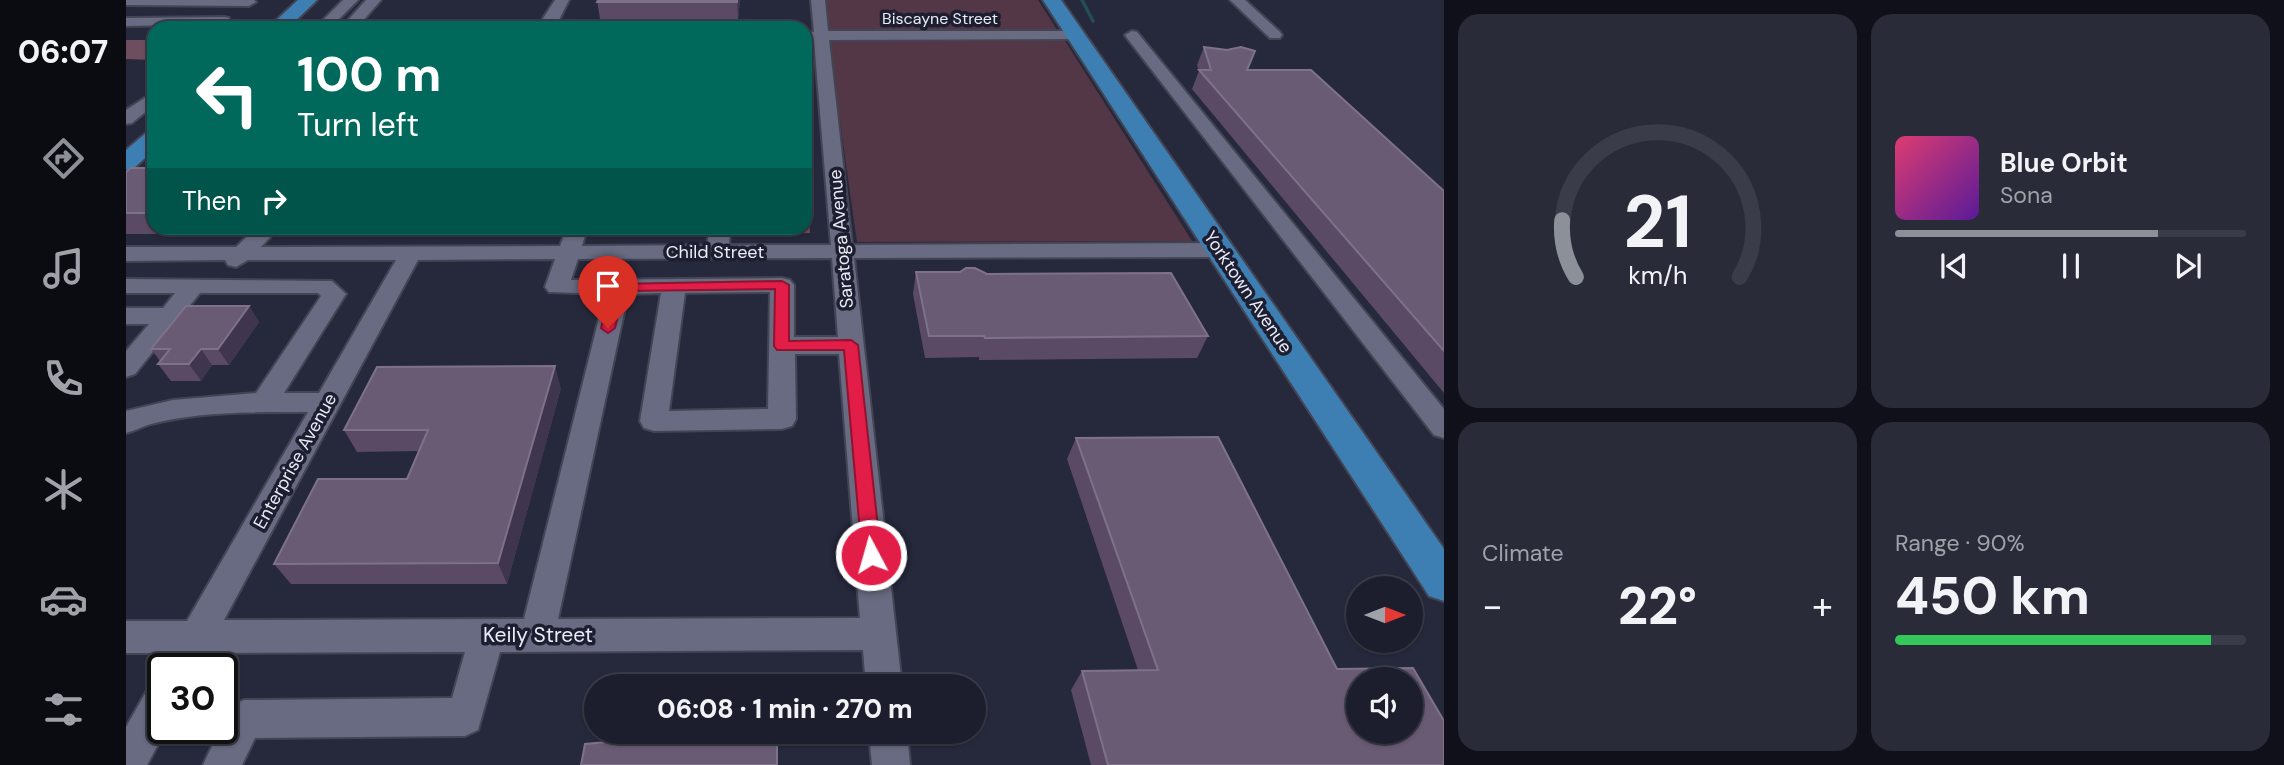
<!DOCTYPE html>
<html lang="en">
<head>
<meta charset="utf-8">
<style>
  body { margin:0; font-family:"DM Sans",sans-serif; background:#292b39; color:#f1f3f6; height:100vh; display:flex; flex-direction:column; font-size:26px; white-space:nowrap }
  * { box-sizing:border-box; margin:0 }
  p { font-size:23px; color:#a0a2aa }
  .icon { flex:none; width:38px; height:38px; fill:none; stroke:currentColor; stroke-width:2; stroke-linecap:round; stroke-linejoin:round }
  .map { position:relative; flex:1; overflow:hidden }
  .panel { display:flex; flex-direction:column; gap:14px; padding:14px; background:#0f1019; width:840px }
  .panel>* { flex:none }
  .hud { position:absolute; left:21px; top:21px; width:665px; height:214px; border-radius:21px; box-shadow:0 2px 5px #0004,0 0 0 2px #3a3c49; background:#00695c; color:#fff; overflow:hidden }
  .needle { width:46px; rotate:90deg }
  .fabs { position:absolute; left:1220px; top:576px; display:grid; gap:14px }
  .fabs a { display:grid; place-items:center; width:77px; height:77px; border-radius:50%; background:#1c1e2d; box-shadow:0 2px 5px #0004,0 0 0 2px #3a3c49; font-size:35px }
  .speed { position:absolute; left:21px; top:653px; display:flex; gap:14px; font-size:35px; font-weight:700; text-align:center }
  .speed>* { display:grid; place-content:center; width:91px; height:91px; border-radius:50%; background:#1c1e2d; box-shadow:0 2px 5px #0004,0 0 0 2px #3a3c49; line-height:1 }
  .speed .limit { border:4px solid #111; border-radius:10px; background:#fff; color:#111 }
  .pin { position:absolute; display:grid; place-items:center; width:60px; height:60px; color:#fff; margin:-72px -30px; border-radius:50% 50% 50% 0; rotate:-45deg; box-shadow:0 0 7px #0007 }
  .pin .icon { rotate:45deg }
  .me { position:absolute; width:77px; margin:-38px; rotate:354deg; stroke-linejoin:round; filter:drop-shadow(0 0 5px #0008) }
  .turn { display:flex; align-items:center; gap:24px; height:147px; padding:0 35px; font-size:32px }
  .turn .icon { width:91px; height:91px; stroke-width:2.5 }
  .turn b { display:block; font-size:49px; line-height:60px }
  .then { display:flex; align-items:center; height:66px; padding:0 35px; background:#0003; gap:14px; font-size:26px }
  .big { font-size:52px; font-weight:800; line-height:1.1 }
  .panel .card { flex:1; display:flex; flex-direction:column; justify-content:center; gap:10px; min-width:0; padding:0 24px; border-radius:21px; background:#292b39 }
  .panel .dial { align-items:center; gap:0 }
  .dial svg { height:182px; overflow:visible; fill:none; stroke:#3a3c49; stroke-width:7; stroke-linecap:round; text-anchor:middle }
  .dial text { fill:#f1f3f6; stroke:none }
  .song { display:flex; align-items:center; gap:21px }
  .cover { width:84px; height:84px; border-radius:10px; background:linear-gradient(135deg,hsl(340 70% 55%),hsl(270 70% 35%)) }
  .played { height:7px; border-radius:4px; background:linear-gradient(90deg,#8c9099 75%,#3a3c49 75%) }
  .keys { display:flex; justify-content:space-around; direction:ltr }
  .heat { display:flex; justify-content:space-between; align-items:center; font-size:38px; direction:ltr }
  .charge { height:10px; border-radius:5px; background:linear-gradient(90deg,#34c759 90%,#3a3c49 0) }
  .panel .tiles { flex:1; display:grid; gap:14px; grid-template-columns:repeat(2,1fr) }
  .trip { position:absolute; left:458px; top:674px; width:402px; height:70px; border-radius:35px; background:#1c1e2d; box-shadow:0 2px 5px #0004,0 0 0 2px #3a3c49; font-weight:800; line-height:70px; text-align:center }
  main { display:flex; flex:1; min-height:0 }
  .tab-bar { display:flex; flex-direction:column; width:126px; justify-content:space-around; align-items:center; background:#0b0c12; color:#a0a2aa }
  .tab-bar .icon { width:49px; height:49px }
  .tab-bar .on { color:#8c9099 }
  .tab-bar b { font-size:32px; color:#f1f3f6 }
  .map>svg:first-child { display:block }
</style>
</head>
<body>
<main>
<nav class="tab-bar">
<b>06:07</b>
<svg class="icon on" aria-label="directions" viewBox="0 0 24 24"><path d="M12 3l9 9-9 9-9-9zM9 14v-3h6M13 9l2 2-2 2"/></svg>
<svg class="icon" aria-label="music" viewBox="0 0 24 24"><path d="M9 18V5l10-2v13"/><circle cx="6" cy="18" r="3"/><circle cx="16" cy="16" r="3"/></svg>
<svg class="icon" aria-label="phone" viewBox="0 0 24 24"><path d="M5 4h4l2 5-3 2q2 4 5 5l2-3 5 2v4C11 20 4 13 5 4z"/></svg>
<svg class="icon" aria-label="climate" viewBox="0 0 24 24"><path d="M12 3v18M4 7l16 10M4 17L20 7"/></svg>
<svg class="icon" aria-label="car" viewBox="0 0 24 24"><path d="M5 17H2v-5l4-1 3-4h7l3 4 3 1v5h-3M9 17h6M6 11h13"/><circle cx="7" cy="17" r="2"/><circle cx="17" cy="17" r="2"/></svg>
<svg class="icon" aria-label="filters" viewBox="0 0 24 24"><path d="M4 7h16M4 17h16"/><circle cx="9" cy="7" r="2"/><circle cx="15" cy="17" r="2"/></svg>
</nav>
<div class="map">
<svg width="1318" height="765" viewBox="0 0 1318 765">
  <rect width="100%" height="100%" fill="#26283c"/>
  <path fill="#533746" d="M698,0H912L933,33L702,34Z
    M936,36L1066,241L731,242L702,37Z"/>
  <path fill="#6e4d5e" d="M0,40H28V60L0,59Z
    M679,156L684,233L612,234L605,230L679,228Z"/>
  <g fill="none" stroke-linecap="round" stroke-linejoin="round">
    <path stroke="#224f57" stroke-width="3.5" d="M956,0L967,21"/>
    <defs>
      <path id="minor" d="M0,0H128L130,2L123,6L0,5Z
        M217,0H232L204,28H189Z
        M240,0H255L234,24L414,23L429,0H443L433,20L426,28H215Z
        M685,0H699L702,31H950L957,35L950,39L703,40L726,245L1094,243L1102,245L1105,250L1102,255L1094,257L728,258L776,686H740L737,650L374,652L352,730L339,736L129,738L116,765H77L105,706L118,700L326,698L339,652L80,653L72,668H37V672L35,668L42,653H0V621H61L182,412C130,412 75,411 25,424C17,426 9,431 0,433V411L47,400L130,393L195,296L192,293H74L9,374L0,377V351L23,324H0V308H37L49,293H0V279L206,281L220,294L158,393H193L270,260H122L110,267L102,265L99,260L0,261V247H110L130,228H295L291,232L284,234H147L135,247L434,246L441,228H461L456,246L581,245L584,228H604L603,245H705L688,40H679V32H688ZM706,258L712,337H668V285L664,280L656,278L445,280L452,259ZM429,259L419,287L423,292L479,294L398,619L98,620L292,260ZM644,292L642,409L543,411L559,293ZM535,293L514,421L518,428L528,431L656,429L666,426L670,419L669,354H713L734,618L432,619L502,294Z
        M1104,0H1119L1154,32L1156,35L1154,38H1144Z
        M98,17L103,18V24L0,26V18Z
        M1006,31L1011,32L1318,409V438L1308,435L1001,38L999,35Z
        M28,92V105L6,123L0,124V110Z
        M37,680V728H41L21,765H0V727L24,685Z
        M743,732H781L784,765H746Z"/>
      <path id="major" d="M172,0H191L162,28H142Z
        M917,0H935L1318,549V601L1303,596Z
        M28,131V150L8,168L0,170V150L20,133Z"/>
    </defs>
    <use href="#minor" stroke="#434555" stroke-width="4"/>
    <use href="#major" stroke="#434555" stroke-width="4"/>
    <use href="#minor" fill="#686b81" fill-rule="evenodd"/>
    <use href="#major" fill="#3d7fb3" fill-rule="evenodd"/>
  </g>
  <path fill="#5b4a65" d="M471,0H614L612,19H474Z
    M1078,47L1101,50L1121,70L1318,191V393L1066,89L1073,71L1071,65Z
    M28,168V228H106L101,234H0V172Z
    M790,272L861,274L1082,336L1071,358L853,360V357L799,358L787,294Z
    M123,306L133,322L103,365H86L75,381H45L32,364L34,361L25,349Z
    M435,388L381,584H165L148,564L281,479L293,451L231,452L218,430Z
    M950,438L1211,669L1318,765H965L945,690L956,671L1012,670L941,459Z"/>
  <path fill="#3f354e" d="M611,0H614L612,19Z
    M97,228H106L101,234Z
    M123,306L133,322L103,365L92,349Z
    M75,349L86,365L75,381L63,364Z
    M429,366L435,388L381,584L372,563Z
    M551,732H554L555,739L554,762L550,745Z"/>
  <path fill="#6a5b75" stroke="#7e7289" stroke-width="2" fill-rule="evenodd" d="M472,0H611V2H471Z
    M1078,47L1101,50L1115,47L1129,51L1121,70H1185L1318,191V351L1073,70H1085Z
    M5,168H28V213H0V172Z
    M840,268H849L861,274L1045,273L1082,336L859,338L858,336H803L790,272H834Z
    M60,306H123L92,349H75L63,364H32L44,349H25Z
    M429,366L372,563L148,564L192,479H281L302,430H218L251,367Z
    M1092,437L1211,669L1287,668L1318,721V765H982L956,671L1032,670L950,438ZM1232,679H1284V732H1232Z
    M483,732H551L550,745L651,743V765H455L459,744L481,742Z"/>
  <path fill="#e11d48" stroke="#92132f" stroke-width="2" d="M656,281L663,285V341L725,340L732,345L755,555L752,561L745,563L738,561L736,555L718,350H651L648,346L649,289L498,291L489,328L482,333L475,328L487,284Z"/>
  <g text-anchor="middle" stroke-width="7" stroke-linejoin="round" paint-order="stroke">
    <g font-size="16" fill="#e9ebf8" stroke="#1d1f31">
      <text x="814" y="24">Biscayne Street</text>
    </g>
    <g font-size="18" fill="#e9ebf8" stroke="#1d1f31">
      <text transform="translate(715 239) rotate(-95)" y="6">Saratoga Avenue</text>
      <text x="589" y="258">Child Street</text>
      <text transform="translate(1122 292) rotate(56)" y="6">Yorktown Avenue</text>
      <text transform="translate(169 461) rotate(-61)" y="6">Enterprise Avenue</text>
    </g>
    <g font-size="21" fill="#e9ebf8" stroke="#1d1f31">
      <text x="412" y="642">Keily Street</text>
    </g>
  </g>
</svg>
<div class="fabs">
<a><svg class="needle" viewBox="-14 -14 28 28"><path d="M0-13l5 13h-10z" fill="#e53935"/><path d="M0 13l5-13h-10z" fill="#a0a2aa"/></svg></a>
<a><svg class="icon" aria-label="sound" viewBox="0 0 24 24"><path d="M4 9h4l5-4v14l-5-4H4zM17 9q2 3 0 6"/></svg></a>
</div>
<div class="speed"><div class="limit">30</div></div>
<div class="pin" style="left:482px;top:328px;background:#d93025"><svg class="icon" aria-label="arrive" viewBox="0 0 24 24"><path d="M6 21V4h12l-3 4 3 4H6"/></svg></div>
<svg class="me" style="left:745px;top:555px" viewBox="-20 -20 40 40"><circle r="17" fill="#e11d48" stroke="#fff" stroke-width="3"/><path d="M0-11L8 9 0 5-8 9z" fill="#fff"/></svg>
<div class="trip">06:08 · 1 min · 270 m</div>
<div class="hud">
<div class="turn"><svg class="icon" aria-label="left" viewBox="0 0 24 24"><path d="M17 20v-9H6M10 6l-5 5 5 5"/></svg><div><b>100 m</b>Turn left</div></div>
<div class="then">Then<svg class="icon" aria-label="right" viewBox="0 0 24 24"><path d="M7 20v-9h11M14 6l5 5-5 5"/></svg></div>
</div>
</div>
<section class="panel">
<div class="tiles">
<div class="card dial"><svg viewBox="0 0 100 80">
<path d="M14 69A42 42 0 1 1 86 69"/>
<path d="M14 69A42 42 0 0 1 8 44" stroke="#8c9099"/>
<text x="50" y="56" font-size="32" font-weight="700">21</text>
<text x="50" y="72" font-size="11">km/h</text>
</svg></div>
<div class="card">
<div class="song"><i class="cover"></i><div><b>Blue Orbit</b><p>Sona</p></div></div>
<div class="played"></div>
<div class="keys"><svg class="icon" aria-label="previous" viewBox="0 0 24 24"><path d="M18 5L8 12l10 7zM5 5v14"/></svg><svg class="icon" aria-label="pause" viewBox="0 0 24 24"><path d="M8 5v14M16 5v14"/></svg><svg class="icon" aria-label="next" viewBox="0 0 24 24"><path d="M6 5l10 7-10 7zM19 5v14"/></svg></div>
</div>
<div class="card"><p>Climate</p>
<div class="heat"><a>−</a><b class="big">22°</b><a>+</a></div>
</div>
<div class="card"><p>Range · 90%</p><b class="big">450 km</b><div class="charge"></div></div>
</div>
</section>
</main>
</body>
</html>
